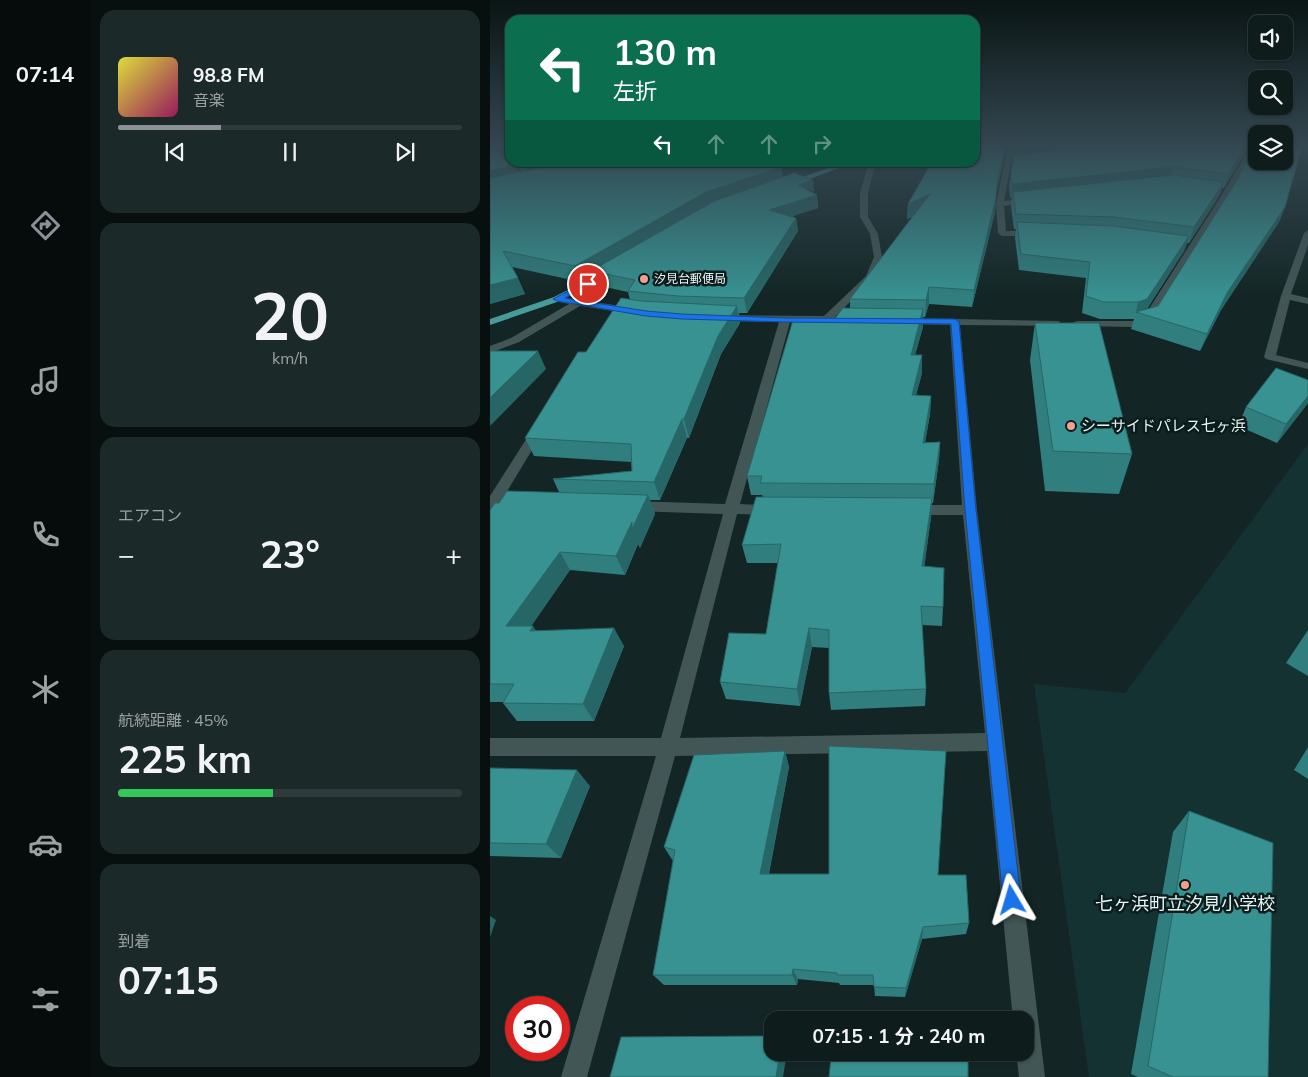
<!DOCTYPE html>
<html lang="ja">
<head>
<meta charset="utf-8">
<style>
  body { margin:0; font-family:Mulish,"Noto Sans JP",sans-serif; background:#1c2929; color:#f1f3f6; height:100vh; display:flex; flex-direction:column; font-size:19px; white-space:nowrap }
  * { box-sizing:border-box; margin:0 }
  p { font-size:16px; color:#9ba1a3 }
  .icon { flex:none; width:28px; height:28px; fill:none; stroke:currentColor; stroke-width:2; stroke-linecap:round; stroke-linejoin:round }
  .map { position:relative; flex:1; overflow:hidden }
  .panel { display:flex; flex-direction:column; gap:10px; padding:10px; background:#080f0f; width:400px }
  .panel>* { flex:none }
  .hud { position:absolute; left:15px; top:15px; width:475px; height:152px; border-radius:15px; box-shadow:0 1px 4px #0004,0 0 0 1px #2e3a3b; background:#0b6e4f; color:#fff; overflow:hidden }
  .tools { position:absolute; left:758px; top:15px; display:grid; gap:10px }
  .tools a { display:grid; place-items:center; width:45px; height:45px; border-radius:10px; background:#0e1c1c; box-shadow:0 1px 4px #0004,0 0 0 1px #2e3a3b; font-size:25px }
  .speed { position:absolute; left:15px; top:996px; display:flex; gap:10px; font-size:25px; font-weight:700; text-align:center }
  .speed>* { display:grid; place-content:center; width:65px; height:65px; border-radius:50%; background:#0e1c1c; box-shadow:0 1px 4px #0004,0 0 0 1px #2e3a3b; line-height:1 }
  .speed .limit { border:8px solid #d22; background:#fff; color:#111 }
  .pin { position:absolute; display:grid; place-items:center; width:42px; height:42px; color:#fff; margin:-21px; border:2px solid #fff; border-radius:50%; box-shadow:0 1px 5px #0007 }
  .me { position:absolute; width:55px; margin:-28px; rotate:353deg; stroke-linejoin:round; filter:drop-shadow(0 0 4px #0008) }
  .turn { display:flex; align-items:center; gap:18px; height:105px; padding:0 25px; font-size:22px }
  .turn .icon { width:65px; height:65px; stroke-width:2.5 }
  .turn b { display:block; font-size:35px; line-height:42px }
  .lanes { display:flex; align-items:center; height:48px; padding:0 25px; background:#0003; justify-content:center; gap:25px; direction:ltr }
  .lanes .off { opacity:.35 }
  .big { font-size:38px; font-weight:700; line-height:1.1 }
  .panel .tile { flex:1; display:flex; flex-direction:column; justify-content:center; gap:8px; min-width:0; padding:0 18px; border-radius:15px; background:#1c2929 }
  .panel .dial { align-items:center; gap:0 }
  .dial b { font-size:65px; line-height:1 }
  .song { display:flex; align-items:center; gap:15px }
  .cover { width:60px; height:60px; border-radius:8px; background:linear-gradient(135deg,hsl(60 70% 55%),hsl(330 70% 35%)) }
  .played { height:5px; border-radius:2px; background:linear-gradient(90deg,#8c9099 30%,#2e3a3b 30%) }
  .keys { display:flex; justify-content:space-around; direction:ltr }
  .heat { display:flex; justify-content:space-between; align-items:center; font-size:28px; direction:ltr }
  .charge { height:8px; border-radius:4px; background:linear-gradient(90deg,#34c759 45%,#2e3a3b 0) }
  .trip { position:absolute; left:274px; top:1011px; width:270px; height:50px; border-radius:15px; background:#0e1c1c; box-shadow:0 1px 4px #0004,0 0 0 1px #2e3a3b; font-weight:700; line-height:50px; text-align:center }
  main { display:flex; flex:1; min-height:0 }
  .tab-bar { display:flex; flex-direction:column; width:90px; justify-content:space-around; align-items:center; background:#060b0b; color:#9ba1a3 }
  .tab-bar .icon { width:35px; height:35px }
  .tab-bar .current { color:#8c9099 }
  .tab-bar b { font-size:22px; color:#f1f3f6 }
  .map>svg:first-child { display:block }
</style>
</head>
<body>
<main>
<nav class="tab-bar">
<b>07:14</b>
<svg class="icon current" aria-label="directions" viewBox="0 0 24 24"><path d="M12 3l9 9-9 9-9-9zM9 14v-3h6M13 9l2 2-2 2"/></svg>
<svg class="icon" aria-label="music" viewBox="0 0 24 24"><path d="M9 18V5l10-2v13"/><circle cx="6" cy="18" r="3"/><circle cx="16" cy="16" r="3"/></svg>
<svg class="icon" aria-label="phone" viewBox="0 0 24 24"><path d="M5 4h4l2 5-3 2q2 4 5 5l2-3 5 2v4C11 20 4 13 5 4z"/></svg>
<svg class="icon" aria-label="climate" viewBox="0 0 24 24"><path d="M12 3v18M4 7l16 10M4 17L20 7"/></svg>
<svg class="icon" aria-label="car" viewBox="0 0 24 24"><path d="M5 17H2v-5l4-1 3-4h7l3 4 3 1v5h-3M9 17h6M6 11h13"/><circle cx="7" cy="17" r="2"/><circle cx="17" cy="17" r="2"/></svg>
<svg class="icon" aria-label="filters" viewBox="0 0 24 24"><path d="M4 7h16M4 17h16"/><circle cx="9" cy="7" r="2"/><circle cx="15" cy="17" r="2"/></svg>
</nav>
<section class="panel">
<div class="tile">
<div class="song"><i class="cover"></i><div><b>98.8 FM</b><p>音楽</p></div></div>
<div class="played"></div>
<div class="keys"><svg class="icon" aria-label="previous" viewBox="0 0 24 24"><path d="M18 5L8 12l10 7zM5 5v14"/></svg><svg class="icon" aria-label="pause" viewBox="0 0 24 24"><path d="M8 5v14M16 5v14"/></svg><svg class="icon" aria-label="next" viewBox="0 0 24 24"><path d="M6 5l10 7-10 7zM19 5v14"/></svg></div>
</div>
<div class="tile dial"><b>20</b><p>km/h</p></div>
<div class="tile"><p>エアコン</p>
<div class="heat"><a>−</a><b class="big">23°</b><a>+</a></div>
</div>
<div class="tile"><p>航続距離 · 45%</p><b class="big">225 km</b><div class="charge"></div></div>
<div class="tile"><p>到着</p><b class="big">07:15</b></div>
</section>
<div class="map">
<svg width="818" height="1077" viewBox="0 0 818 1077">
  <rect width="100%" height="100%" fill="#132625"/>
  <path fill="#153232" d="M818,444V1077H599L544,684L635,693Z"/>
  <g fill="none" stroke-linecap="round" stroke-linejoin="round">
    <path fill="#425656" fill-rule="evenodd" d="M0,146H6L38,180V184H32Z
      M518,146H524L514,201L543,198L547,200L543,202L514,206L516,231H545L549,234L548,236H512L508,233L506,204Z
      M761,146L766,148L741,193L661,322L645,327L584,326L583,324L584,322L588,321H644L653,318L733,193Z
      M379,162H386L378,193V217L388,234L392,257L383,279L345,317L367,318V322H300L250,504L286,506L288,510L286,514L281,515L247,514L190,738L495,733L473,515H422L417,514L415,510L417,506L422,505H472L460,325L413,324L408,321L413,318L569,321L570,323L569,325L565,326L470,325L487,510L555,1077H529L526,1052H535V1020H523L497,751L185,756L97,1077H71L166,756H0V738H171L233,514L142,511L137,509L135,506L137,503L142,501L235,504L289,322L231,321L226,318L231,315L334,316L376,276L384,257L380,234L370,217V193Z
      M818,230V245L801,294L818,298V304L800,300L786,355L818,363V369L776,359L774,357L791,296L814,233Z
      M67,296L143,308L148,311L143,314L90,306L29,342L0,353V346L21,338L79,304L64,301L62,299Z
      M48,426L54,430L13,498L34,500L36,503L34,506L8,507L5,511L0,513V496L42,430Z"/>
    <path fill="#479b9b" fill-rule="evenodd" d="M355,162H366L300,186L293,184Z
      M123,267L128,270L126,272L70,301L0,325V319L64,297Z"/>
  </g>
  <path fill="#307e7d" d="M9,146H20V159Z
    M516,146L506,195L505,212L482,307L439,304L435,317H433V327L425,355L432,373L426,395L441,396L440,414L435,442H450L449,460L443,503H442L441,517L434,566L453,607L452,626L432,625L436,689L435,706L341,710L339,693V648L322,647L310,706L236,699L230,682L276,634L288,563H257L252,545L273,497L272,495H261L257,476L343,321L360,308V299L422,217L417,219L418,204Z
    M525,146H759L758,148H756L754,154L734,188H732L729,196L699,243H697L694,251L657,309L668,306L795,207L789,222L731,310L710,351L641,329L644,319H610L592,313L596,278L529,270L525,238L526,229H524L521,207L522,198H520L519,186Z
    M24,162H278L293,177L327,195L328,208L302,216L306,218L308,231L257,313H249L250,323L231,354L199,438H197L170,500H160L165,514L150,548L148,544L135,575L80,570L41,626L46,631L134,646L104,721H27L13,703L14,702H0V510L9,503L69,492L63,479L142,471L141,462L44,456L35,438L96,352L140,300L138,292L106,285L103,275L91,282L22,267L35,294L0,304L21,166L24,173L32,172Z
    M545,323L642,454L629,494L555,491L540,360Z
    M818,380V403L787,443L748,426L756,407Z
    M818,630V676L796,663Z
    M818,747V779L804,770Z
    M295,751L299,767L279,874L448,875L479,923L476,934L432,939L415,997L385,996L384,985H350L349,983L308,979L307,985H174L163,975L183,861L174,847Z
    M0,768L100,786L71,858L0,856Z
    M699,811L778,1077H648L641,1074L683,832Z"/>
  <path fill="#276666" d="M515,146H516L504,204L506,189Z
    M535,146H661L523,161L525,148Z
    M755,146H757L754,154L734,188L739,174Z
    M40,162H80L38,178L33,164Z
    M21,166L26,180L0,186V171Z
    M292,167L293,181L101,271L103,275L91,282L85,266L216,192Z
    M683,167L679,181L523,192L522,198H520L522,184Z
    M323,180L324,192L309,185Z
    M734,182L729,196L699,243L704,227Z
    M440,194L439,208L417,219L418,204Z
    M327,195L328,208L281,223L279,210Z
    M506,197L505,212L482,307L484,290Z
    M795,207L789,222L731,310L710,351L717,334L737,293Z
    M306,218L308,231L257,313L254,298Z
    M699,236L694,251L653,314L646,312L648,302Z
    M28,278L35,294L0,304V285Z
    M439,287V304L435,317L436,300Z
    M247,306L250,323L231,354L199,438L194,419L228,336Z
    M433,309V327L420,373L421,355Z
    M48,351L56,369L0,426V398Z
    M432,355V373L421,414L422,395Z
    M441,396L440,414L432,461L433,443Z
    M818,396V403L787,443L796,424Z
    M192,419L197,438L170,500L164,482Z
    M450,442L449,460L443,503L444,484Z
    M158,495L165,514L150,548L148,544L135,575L126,556L142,522Z
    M442,498L441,517L432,585V566Z
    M70,552L80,570L29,644L16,626Z
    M43,626L55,645L40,631Z
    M124,628L134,646L104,721L93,704Z
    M319,628L322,647L310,706L307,689Z
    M295,751L299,767L276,887L270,874Z
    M87,770L100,786L71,858L56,844Z
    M0,916L6,920L0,937Z
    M433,927L432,939L415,997L416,988Z
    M303,969L308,979L307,985L302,975Z
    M290,1052H297L293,1077H286Z"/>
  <path fill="#389291" stroke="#276666" d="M0,146H4L21,166L0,171Z
    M16,146H20V151Z
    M485,146H515L506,189V197L484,290L439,287L436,300L360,299L440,194L418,204L442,162H485Z
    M606,146H755L739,174L683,167L522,184L521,172L524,155Z
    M765,146H766V161H794V146H812L795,207L737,293L717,334L646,312L668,306L747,180Z
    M31,162H40L33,164Z
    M68,162H278L292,167L216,192L85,266L13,251L28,278L0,285V178L44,169Z
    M304,173L323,180L309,185L327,195L279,210L306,218L254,298L188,296L138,291L145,280L101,271L224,201Z
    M683,175L734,182L704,227L624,217L526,214L523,192Z
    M527,222L623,226L699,236L657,299L648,302H614L596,296L600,262L531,254Z
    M131,298L151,301L247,306L228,336L194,419H192L164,482L63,479L142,471L141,444L35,438L88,352H96Z
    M353,308L433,309L421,355H432L422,395L441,396L433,443L450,442L444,484L270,483L272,476H257L303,320L343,321Z
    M545,323H609L642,454L563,451Z
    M0,351H48L0,398Z
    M786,368L818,380V396L796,424L756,407Z
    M17,491L158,495L142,529V522L126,556L70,552L16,626H43L40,631L124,628L93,704L13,703L24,684H0V510L5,503H9Z
    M266,497L442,498L432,566L454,568L453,607L431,606L436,689L339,693V630L319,628L307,689L230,682L239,633L276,634L291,544L252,545Z
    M339,746L456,751L448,875H476L479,923L433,927L416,988L384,987L383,975H347V973L303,969L302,975H163L185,850L174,847L204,755L295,751L270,874H339Z
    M0,768L87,770L56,844L0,843Z
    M699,811L783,843L778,1077H683L658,1066Z
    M282,1036V1052H290L286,1077H120L131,1037Z
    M478,1053V1077H339L341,1058Z"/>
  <linearGradient id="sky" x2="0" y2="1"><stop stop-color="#0a1514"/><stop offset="0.49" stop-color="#334751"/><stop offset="1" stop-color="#334751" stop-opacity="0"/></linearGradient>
  <rect width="818" height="297" fill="url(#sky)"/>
  <path fill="#1a73e8" stroke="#114b97" d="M98,281L102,284L101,285L75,298L156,311L192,314L295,318L465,319L469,322L486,510L531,900L528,906L522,908L516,906L513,900L475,510L461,324L295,322L192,319L156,316L67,301L63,299Z"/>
  <g fill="#f59d8e" stroke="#0a1c1c" stroke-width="2">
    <circle cx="154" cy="279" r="5"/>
    <circle cx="581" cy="426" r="5"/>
    <circle cx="695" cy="885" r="5"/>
  </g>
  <g text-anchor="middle" stroke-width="5" stroke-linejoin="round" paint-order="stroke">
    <g font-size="12" fill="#e9f5f4" stroke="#0a1c1c" text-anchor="start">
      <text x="164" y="283">汐見台郵便局</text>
    </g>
    <g font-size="15" fill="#e9f5f4" stroke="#0a1c1c" text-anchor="start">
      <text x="591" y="431">シーサイドパレス七ヶ浜</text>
    </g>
    <g font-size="18" fill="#e9f5f4" stroke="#0a1c1c">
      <text x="695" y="910">七ヶ浜町立汐見小学校</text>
    </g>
  </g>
</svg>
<div class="tools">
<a><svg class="icon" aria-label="sound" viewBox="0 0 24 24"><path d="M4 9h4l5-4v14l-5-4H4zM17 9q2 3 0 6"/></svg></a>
<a><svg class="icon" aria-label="search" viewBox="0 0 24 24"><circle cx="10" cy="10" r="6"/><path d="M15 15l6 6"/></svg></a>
<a><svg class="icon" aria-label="layers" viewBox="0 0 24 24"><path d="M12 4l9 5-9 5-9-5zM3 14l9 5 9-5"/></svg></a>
</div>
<div class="speed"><div class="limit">30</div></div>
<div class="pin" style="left:98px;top:284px;background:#d93025"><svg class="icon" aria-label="arrive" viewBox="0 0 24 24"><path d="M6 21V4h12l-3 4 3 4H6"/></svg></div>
<svg class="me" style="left:522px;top:900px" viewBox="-20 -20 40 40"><path d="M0-17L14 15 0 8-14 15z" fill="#1a73e8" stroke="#fff" stroke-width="4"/></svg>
<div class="trip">07:15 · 1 分 · 240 m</div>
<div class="hud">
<div class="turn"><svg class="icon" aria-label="left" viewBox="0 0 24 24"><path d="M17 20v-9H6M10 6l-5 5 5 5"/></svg><div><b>130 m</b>左折</div></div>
<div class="lanes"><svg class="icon" aria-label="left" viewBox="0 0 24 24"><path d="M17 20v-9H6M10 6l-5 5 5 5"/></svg><svg class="icon off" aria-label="ahead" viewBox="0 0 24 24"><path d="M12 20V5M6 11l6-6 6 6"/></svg><svg class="icon off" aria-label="ahead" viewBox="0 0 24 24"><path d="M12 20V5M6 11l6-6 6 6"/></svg><svg class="icon off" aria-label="right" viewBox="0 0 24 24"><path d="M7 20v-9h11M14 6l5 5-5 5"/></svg></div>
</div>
</div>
</main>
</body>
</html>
